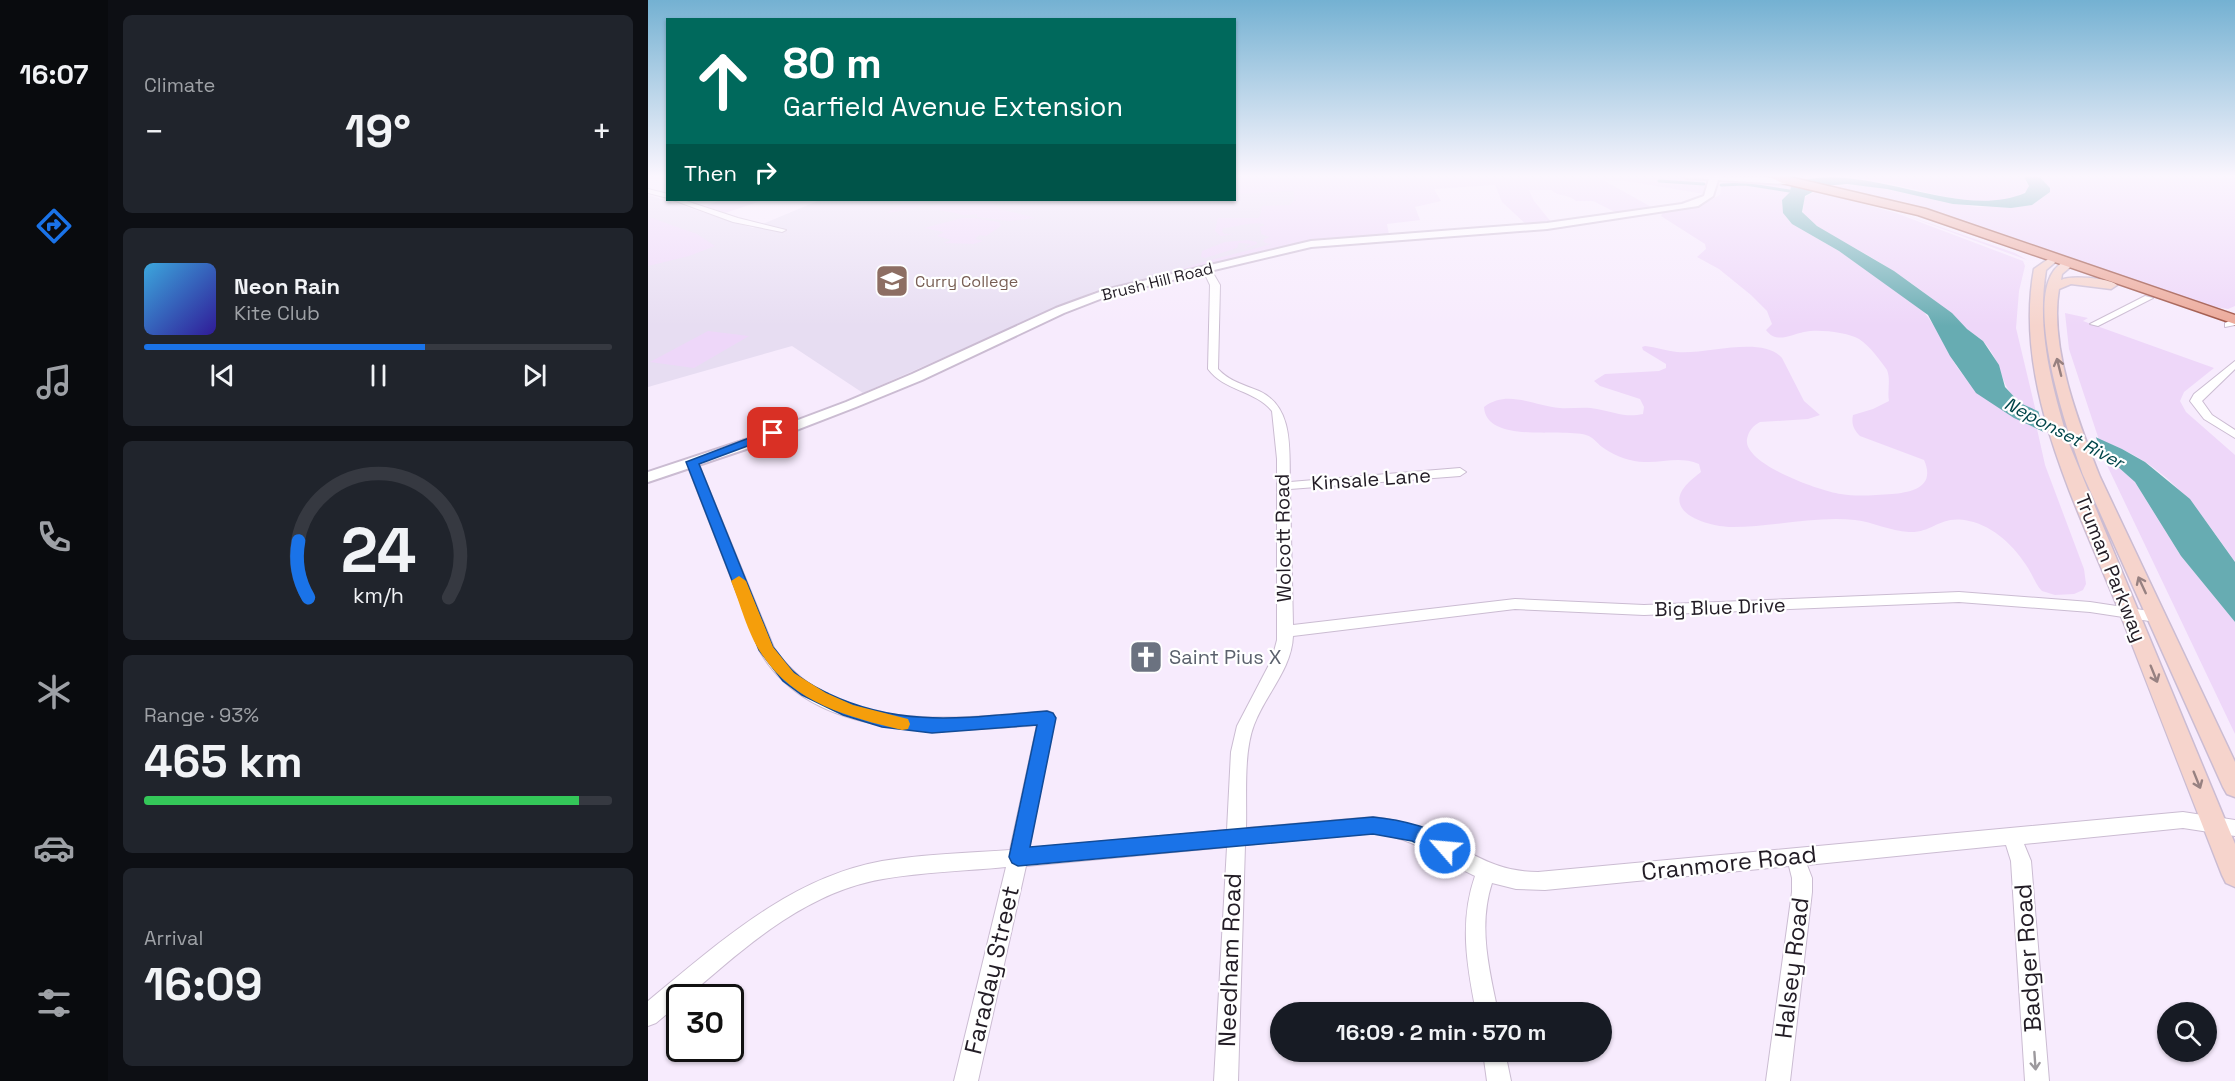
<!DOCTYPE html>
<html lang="en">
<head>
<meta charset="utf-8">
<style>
  body { margin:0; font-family:"Space Grotesk",sans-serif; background:#20242c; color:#f1f3f6; height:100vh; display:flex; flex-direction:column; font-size:22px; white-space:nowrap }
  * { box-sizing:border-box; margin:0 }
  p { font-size:20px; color:#9ea1a6 }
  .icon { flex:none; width:33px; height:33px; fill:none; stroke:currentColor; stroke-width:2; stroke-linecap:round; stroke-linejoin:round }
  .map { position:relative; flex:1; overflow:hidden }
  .sheet { display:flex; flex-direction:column; gap:15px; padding:15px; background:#0d0f14; width:540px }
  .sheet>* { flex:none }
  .hud { position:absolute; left:18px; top:18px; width:570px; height:183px; border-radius:0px; box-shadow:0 2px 4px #0004; background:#00695c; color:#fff; overflow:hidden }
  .fabs { position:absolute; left:1509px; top:1002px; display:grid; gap:12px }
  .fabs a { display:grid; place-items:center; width:60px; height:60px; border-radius:50%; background:#171b24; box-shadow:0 2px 4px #0004; font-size:30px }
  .speed { position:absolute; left:18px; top:984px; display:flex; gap:12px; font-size:30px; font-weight:700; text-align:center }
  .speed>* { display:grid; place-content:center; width:78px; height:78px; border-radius:50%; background:#171b24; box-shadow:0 2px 4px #0004; line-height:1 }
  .speed .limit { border:3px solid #111; border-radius:9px; background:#fff; color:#111 }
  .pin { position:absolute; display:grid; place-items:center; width:51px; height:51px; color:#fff; margin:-26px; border-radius:12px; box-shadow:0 3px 9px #0006 }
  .me { position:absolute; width:66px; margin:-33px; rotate:297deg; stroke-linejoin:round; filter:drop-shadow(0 0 4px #0008) }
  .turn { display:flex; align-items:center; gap:21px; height:126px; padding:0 18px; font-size:27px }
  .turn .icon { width:78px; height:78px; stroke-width:2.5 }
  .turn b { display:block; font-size:42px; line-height:51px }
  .then { display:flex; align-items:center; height:57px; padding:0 18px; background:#0003; gap:12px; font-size:22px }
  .big { font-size:45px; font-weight:800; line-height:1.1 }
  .sheet .card { flex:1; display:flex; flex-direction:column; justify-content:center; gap:9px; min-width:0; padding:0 21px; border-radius:9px; background:#20242c }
  .sheet .dial { align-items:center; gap:0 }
  .dial svg { height:156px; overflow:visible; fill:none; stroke:#363941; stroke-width:7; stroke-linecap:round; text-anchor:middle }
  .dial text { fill:#f1f3f6; stroke:none }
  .song { display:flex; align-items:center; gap:18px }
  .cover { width:72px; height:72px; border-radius:9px; background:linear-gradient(135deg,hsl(200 70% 55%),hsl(250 70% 35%)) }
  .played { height:6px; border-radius:3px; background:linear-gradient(90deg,#1a73e8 60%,#363941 60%) }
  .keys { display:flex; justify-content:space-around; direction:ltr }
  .heat { display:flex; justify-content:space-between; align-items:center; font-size:33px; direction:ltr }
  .charge { height:9px; border-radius:4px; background:linear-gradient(90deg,#34c759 93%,#363941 0) }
  .trip { position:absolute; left:622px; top:1002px; width:342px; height:60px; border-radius:30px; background:#171b24; box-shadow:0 2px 4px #0004; font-weight:800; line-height:60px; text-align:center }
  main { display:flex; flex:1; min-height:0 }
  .tab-bar { display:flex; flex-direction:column; width:108px; justify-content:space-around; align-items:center; background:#090b0e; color:#9ea1a6 }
  .tab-bar .icon { width:42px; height:42px }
  .tab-bar .selected { color:#1a73e8 }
  .tab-bar b { font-size:27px; color:#f1f3f6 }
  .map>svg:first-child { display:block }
</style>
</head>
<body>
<main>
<nav class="tab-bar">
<b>16:07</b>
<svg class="icon selected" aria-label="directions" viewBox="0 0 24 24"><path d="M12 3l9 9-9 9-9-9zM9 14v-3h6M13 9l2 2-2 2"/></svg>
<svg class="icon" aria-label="music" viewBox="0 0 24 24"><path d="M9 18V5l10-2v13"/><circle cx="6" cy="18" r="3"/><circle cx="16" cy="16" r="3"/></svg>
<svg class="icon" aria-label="phone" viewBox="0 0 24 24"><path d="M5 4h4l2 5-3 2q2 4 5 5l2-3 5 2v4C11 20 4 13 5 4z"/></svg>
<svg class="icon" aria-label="climate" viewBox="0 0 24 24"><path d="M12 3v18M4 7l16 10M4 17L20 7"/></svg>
<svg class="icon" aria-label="car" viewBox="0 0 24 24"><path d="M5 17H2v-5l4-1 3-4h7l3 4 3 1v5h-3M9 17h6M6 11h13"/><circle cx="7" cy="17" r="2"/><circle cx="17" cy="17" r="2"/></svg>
<svg class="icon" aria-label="filters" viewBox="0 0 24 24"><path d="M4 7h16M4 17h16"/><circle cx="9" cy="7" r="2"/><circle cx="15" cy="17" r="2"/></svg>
</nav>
<section class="sheet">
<div class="card"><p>Climate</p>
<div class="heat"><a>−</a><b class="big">19°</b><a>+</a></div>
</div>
<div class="card">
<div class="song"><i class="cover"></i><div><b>Neon Rain</b><p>Kite Club</p></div></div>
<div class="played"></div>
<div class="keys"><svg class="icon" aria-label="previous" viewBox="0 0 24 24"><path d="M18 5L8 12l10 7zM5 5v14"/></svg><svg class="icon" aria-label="pause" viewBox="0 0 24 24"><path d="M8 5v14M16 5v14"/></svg><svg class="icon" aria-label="next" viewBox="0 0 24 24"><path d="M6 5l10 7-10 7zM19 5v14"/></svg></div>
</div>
<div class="card dial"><svg viewBox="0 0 100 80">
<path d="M14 69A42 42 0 1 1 86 69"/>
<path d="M14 69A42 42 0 0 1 9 40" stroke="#1a73e8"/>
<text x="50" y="56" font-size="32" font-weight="700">24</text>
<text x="50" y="72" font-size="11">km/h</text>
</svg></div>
<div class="card"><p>Range · 93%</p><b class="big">465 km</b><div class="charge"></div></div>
<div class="card"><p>Arrival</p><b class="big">16:09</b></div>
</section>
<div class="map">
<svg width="1587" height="1081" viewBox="0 0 1587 1081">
  <rect width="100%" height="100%" fill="#f7ebfd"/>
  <path fill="#e7ddf2" d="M693,186L683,239L629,248L447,291L215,393L144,346L0,387V195L105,228L172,200H586L587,190Z"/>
  <path fill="#eed7f9" d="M587,175H1026L1053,180L1058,184L1056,194L979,181L955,180L1007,209L971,214L945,201H928C920,194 911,197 903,190H881L886,201L904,223L880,226L854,202L847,185L786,189L793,201L767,207L772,220L739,224L741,235L643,245L528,271L548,264L624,244L617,243L615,240L622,237L613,234L612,226H616V224C603,221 590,227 575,228L574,231L576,234H586L573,236L567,231L570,218H610L612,216L614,206L642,205L646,200V191L587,194Z
    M1201,175H1375L1381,188C1356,216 1283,193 1252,186C1235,182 1218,180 1201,177Z
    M1390,175H1587V306L1580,309L1560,306L1426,261L1176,186L1216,185L1328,207L1384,205L1402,192Z
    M1088,180L1143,185L1142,192L1134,200L1135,213L1144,224L1191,251L1269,305C1285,320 1292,337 1302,355C1320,390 1355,412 1389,429L1397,465L1436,569L1438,584L1435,590L1426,594L1407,595L1394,591C1388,585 1385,576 1380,568C1367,547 1346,526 1321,521C1292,514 1286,533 1261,532C1242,531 1225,522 1207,520C1166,516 1125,527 1084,527C1069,527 1037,520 1032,504C1028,491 1044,479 1053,472L1051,464C1031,456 1016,463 996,462C984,462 967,456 957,449C950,445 946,437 938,435C913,428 838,444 836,407C860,389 885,406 912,408C924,409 937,406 949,409C966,412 978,418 995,414L996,407L992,399L952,386L946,381L957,374L1011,371L1018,368V364L995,350L994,347L997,346C1008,347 1018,351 1029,352C1058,355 1114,335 1134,358L1156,401L1172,415L1160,419L1112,422C1105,426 1101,430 1099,439C1095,464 1172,491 1193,494C1209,497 1227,495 1244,494C1264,492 1288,487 1276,460L1212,436C1206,430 1203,424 1205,415L1225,409L1241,401C1239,391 1243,380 1239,370C1232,360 1222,346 1211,339C1198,332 1170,329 1156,332C1142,335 1128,344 1118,330L1124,324L1119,311L1103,295L1071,269L1049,257L1058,249L1057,244L1013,216L1015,212L1052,205L1072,195L1074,183Z
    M1168,191L1248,213L1375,261L1377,266L1371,291L1368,328L1388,412C1347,394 1360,368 1335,341C1331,337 1325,335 1320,330C1291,302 1257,277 1221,256C1199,243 1174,232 1155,215L1156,198Z
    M73,200H116L77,213L57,206Z
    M231,200H288L265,209L239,213L255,203Z
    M300,200L343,202L352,209L388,218L361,221L329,217V214L317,215L280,208Z
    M1246,211L1367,253L1379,260Z
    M4,218L49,234L67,246L41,256L0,266V219Z
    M314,218H326L351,222L353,226L338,236L331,235L327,239L335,241L326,244L296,243L303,240L289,236L296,232L276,228Z
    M600,240L609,242V244L595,249L604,244L591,243L589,248L557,258L553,257L554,251L577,242Z
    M1417,313L1440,318L1435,321L1566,368L1536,392L1532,401L1538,412L1587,455V562C1548,506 1519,463 1451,440L1421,349Z
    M60,331L101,336L46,368L2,362Z
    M1457,461L1469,466L1487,482L1533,556L1587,622V734Z"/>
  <path fill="#67acb2" d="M1375,175H1390L1402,188V192L1384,205L1363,208L1305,204L1239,189L1199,184L1176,186L1157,196L1154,212L1169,226L1246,271L1304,313L1319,329L1335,341L1351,365L1357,387L1372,403L1474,449L1497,462L1542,499L1587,562V622L1533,556L1487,482L1469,466L1366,418L1328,393L1302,356L1280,315L1191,251L1144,224L1135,213L1134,200L1142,192L1143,186C1152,180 1158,179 1168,178C1236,171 1316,219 1377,193L1381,186Z"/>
  <path fill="#f7ebfd" d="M1390,409L1447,435L1459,465L1396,436Z"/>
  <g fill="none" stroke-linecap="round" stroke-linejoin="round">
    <path stroke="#67acb2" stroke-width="3" d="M1011,181L1056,184
      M1073,185L1097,184L1148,192"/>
    <defs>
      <path id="minor" d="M0,189L20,194V198L0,193Z
        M25,200H35L90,218L138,230L134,232L85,222Z
        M555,266H561L572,285L570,369C581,381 596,385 611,391C646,407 641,449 642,482L812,468L818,472L812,476L642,489L645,625L867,599L996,605L1311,592L1442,602L1508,612L1513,613L1515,617L1513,621L1508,622L1442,612L1311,602L996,615L867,609L645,636C644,669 617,695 606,725C595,754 599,798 598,828L725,817C744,819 761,823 779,831C819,848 842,872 890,872L1535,812L1587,820V836L1535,828L1376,844L1383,861L1401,1081H1377L1363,861L1358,845L1159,865L1164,878V892L1142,1081H1118L1144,892V878L1141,866L897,890L868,889L844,883C830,926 841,969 850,1012H828C819,966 811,922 827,876C788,858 770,839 725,833L597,845L590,1081H566L579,847L378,866L330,1081H306L358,867C317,871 275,872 235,879C157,892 96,948 38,998H32V1003L8,1023L0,1026V1001C71,943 141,878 234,861C276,854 320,853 362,850L389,725C299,733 164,743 111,650L38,462L40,459H48L50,462L126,648C186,735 309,719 399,711L405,713L407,718L381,848L579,830L583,752L589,726L624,659L629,640V459L624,411C607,390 576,391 560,369L562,285L554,268Z
        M1497,296L1505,298L1450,326L1442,324Z
        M1587,318V325L1577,327V323Z
        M1587,361V369L1554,401L1564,415L1587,430V438L1556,419L1542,401L1546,394Z
        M835,1052H857L863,1081H839Z"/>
      <path id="tertiary" d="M1034,175L1138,178L1142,181L1138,184L1070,180L1065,196L1050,206L899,229L663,247L465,294L416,313L274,380L208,407L107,446L0,482V472L97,440L198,402L264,374L408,308L457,290L663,241L899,223L1034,204L1056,196L1061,179L1038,178Z"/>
      <path id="secondary" d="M1406,255L1412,258L1398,270C1388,331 1404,386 1421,444L1587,844V887L1578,883L1574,875C1539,786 1504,697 1470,608C1428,504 1365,384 1386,269Z
        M1421,260L1427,263L1414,274L1413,280C1423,275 1461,278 1469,285L1463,289L1423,284L1411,289C1401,347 1431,424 1452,477L1587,762V797L1579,794L1575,787L1436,477C1422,439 1364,276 1421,260Z"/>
      <path id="primary" d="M1118,175H1133L1278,209L1587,315V324L1270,215L1134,183Z"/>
    </defs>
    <use href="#minor" stroke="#cbbcd2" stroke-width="2"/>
    <use href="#tertiary" stroke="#cbbcd2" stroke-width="4"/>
    <use href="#secondary" stroke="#cbbcd2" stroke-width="3"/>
    <use href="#primary" stroke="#9e5344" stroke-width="3"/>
    <use href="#minor" fill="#fff" fill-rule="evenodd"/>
    <use href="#tertiary" fill="#fff" fill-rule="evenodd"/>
    <use href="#secondary" fill="#f6d4cc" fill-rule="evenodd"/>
    <use href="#primary" fill="#eca999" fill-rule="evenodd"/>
  </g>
  <defs><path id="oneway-shaft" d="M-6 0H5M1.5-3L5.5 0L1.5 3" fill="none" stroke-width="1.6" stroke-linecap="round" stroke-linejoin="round" transform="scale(1.5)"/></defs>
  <g stroke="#978181">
    <use href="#oneway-shaft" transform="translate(1411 367) rotate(-104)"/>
    <use href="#oneway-shaft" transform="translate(1494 585) rotate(-115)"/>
    <use href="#oneway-shaft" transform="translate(1506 674) rotate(68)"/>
    <use href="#oneway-shaft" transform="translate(1549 780) rotate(68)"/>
  </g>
  <use stroke="#9c999d" href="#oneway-shaft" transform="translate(1387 1061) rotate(86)"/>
  <linearGradient id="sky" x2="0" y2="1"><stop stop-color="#74b1d2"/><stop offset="0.54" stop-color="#fbf6fe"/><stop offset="1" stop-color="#fbf6fe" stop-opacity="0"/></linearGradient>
  <rect width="1587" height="326" fill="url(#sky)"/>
  <path fill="#1a73e8" stroke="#114b97" stroke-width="1.5" d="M125,429L129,430V435L51,464L125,647C132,655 138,665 146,672C156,682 169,688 181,694C255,729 321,717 399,711L405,713L408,718L382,847L725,817C746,819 798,828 807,848L804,854L797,857L764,841L725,834L370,866L364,863L361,857L389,725L284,733L234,727L195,715L154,695L135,681L111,650L38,462Z"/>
  <path fill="#f59e0b" d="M91,576L98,581L125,647L146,673L178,693L205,705L260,719L262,724L260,729L254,730C200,717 145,703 113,653C100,634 92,603 83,581Z"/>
  <defs>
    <symbol id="university-square" viewBox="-11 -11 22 22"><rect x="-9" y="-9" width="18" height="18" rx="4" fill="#8d6e63" stroke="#fff"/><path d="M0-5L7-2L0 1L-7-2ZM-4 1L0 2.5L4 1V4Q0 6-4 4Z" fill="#fff"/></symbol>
    <symbol id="church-square" viewBox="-11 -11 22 22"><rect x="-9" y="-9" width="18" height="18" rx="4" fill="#6b7280" stroke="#fff"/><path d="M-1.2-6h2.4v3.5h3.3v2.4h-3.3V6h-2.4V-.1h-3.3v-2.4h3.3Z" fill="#fff"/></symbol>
  </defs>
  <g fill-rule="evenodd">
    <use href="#university-square" x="225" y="262" width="38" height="38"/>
    <use href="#church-square" x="479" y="638" width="38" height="38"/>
  </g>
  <g text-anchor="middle" stroke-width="4.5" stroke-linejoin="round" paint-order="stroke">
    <g font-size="16" fill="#785e54" stroke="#fff" text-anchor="start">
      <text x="267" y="287">Curry College</text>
    </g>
    <g font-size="16" fill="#221c25" stroke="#fff">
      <text transform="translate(509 281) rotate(-14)" y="6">Brush Hill Road</text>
    </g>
    <g font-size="18" font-style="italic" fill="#01454a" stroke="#fff">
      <text transform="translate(1416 433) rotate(28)" y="6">Neponset River</text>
    </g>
    <g font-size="20" fill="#221c25" stroke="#fff">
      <text transform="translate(723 479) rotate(-4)" y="7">Kinsale Lane</text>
      <text transform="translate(635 538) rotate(-91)" y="7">Wolcott Road</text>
      <text transform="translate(1463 568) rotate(68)" y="7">Truman Parkway</text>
      <text transform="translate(1072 607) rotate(-2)" y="7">Big Blue Drive</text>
    </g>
    <g font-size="20" fill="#5b616d" stroke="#fff" text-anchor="start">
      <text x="521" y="664">Saint Pius X</text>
    </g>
    <g font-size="24" fill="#221c25" stroke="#fff">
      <text transform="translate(1081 863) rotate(-6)" y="8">Cranmore Road</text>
      <text transform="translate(1380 958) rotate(-94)" y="8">Badger Road</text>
      <text transform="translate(582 960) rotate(-88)" y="8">Needham Road</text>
      <text transform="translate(1144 968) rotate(-83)" y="8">Halsey Road</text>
      <text transform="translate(344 970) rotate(-77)" y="8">Faraday Street</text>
    </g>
  </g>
</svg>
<div class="fabs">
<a><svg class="icon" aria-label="search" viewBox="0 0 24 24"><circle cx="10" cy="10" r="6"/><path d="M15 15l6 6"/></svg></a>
</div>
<div class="speed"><div class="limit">30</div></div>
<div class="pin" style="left:125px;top:433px;background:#d93025"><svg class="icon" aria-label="arrive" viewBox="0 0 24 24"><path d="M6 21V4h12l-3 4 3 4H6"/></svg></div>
<svg class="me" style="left:797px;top:848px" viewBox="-20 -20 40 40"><circle r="17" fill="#1a73e8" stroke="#fff" stroke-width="3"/><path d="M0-11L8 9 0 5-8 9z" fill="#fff"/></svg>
<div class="trip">16:09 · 2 min · 570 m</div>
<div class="hud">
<div class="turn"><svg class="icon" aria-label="ahead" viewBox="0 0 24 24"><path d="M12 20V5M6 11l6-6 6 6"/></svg><div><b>80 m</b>Garfield Avenue Extension</div></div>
<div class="then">Then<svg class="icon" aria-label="right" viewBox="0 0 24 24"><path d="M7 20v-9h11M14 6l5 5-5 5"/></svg></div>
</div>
</div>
</main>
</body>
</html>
